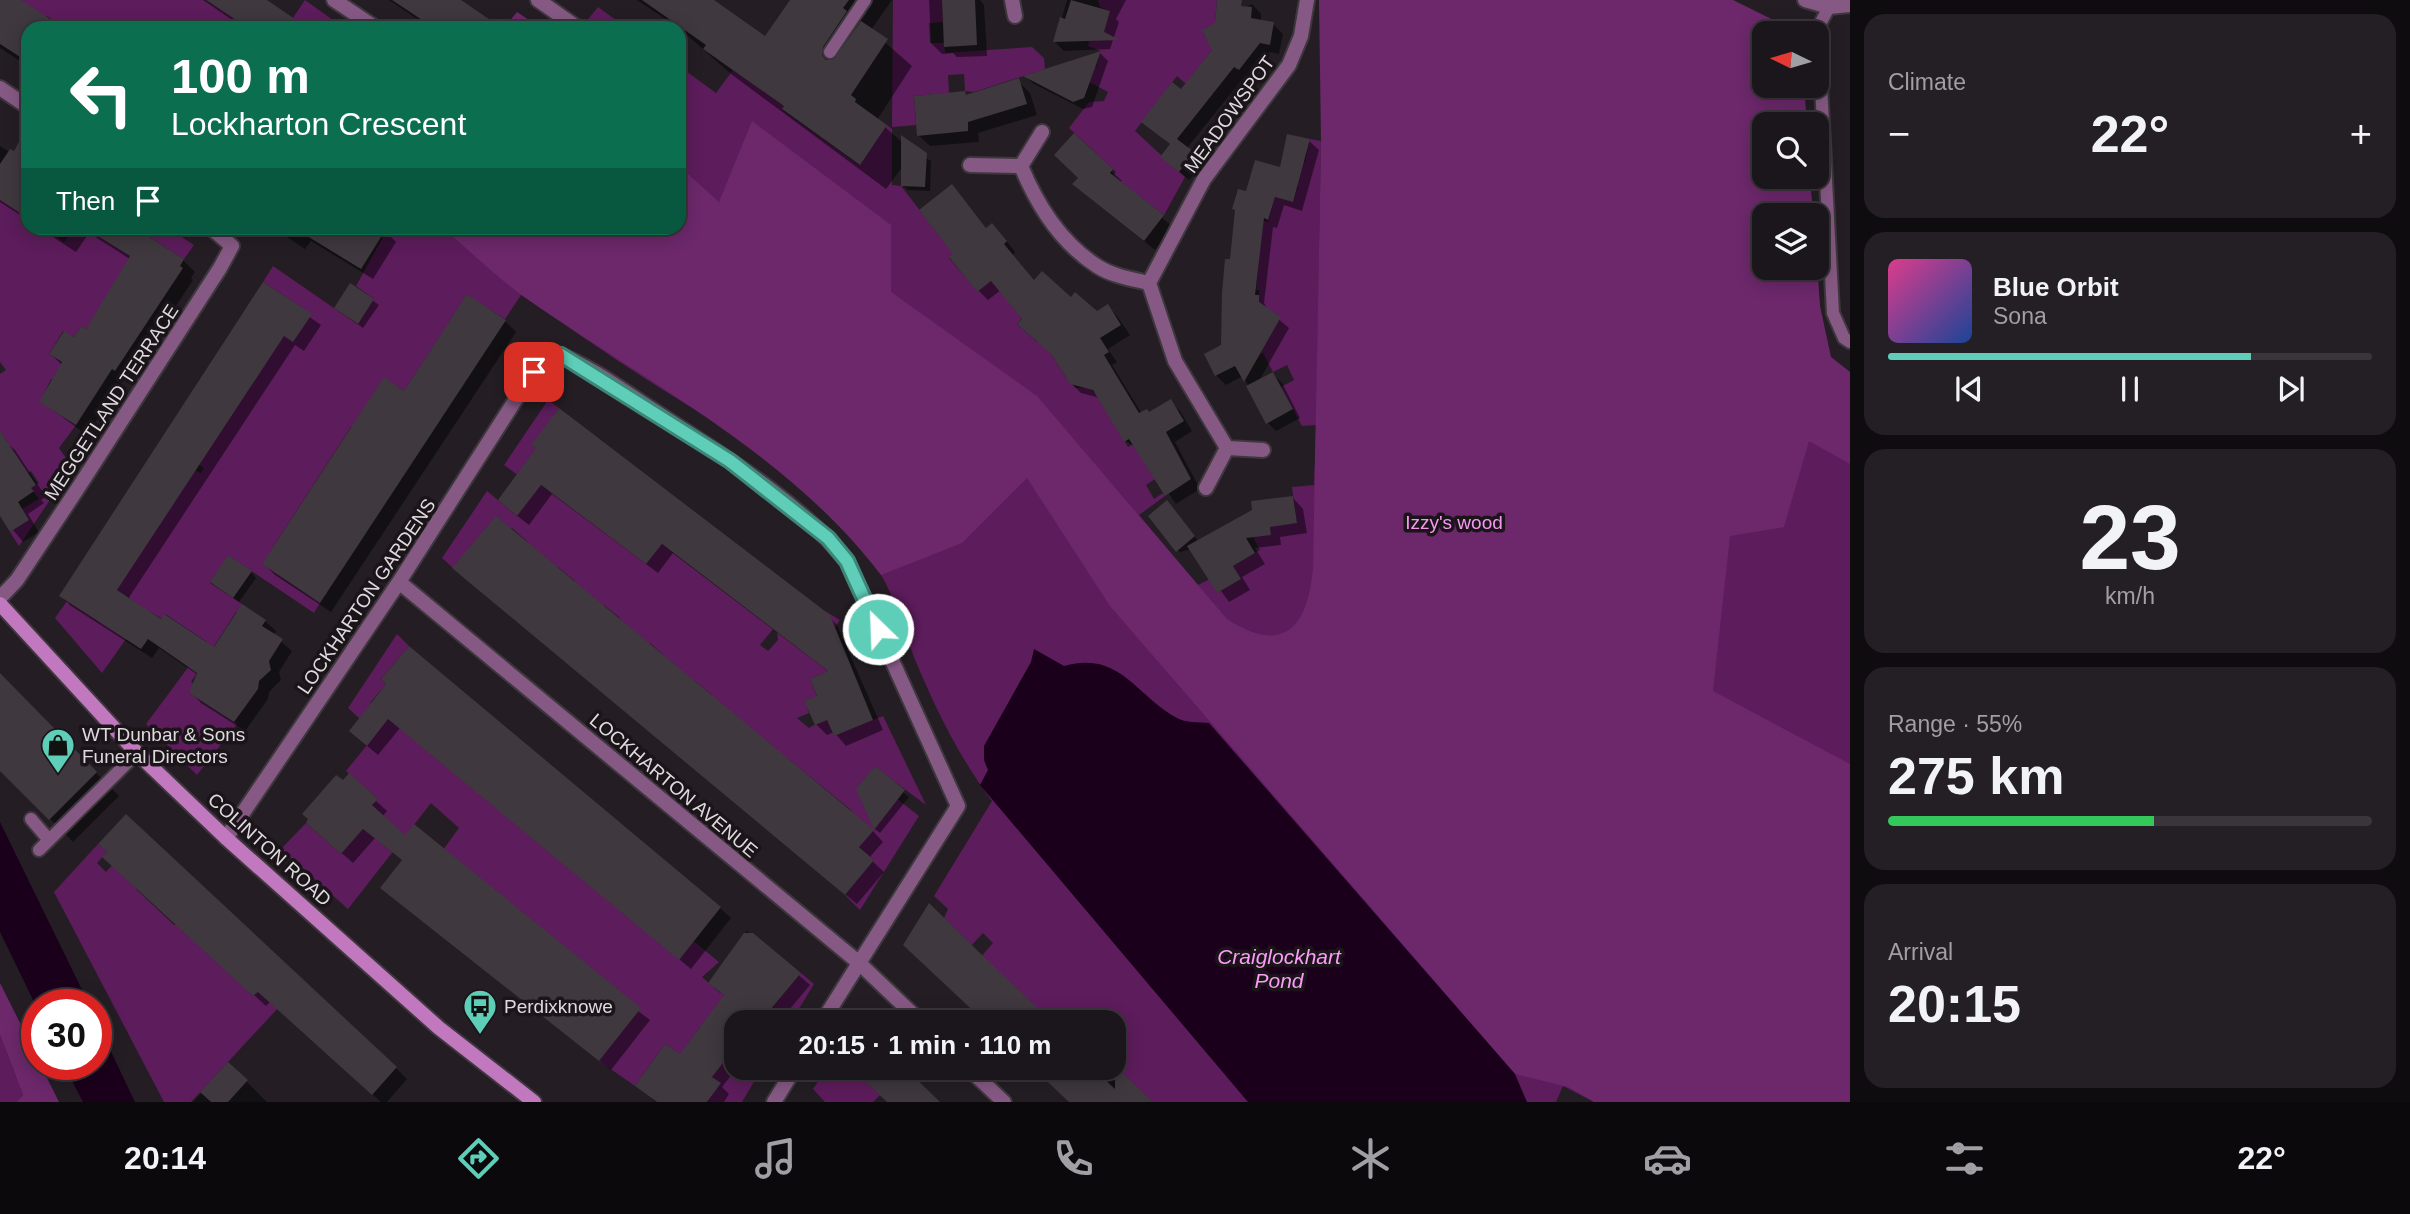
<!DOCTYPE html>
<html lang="en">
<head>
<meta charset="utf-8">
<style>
  body { margin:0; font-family:Helvetica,sans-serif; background:#241f24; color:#f1f3f6; height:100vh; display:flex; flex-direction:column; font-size:26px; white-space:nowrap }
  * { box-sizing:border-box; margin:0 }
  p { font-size:23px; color:#a09fa3 }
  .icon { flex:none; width:38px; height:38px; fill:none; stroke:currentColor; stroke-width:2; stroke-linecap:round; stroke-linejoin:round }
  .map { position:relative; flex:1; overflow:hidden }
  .sheet { display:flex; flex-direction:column; gap:14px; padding:14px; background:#0f0c0f; width:560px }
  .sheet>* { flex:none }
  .hud { position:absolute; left:21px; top:21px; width:665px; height:214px; border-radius:21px; box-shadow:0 4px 18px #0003,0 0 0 2px #39353a; background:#0b6e4f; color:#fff; overflow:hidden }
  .needle { width:46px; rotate:275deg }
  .controls { position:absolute; left:1752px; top:21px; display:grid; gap:14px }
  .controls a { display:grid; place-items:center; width:77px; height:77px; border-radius:14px; background:#1b161b; box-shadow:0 4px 18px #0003,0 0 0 2px #39353a; font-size:35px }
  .speed { position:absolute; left:21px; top:989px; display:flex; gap:14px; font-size:35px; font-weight:700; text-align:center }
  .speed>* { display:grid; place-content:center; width:91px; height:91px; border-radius:50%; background:#1b161b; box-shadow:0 4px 18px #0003,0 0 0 2px #39353a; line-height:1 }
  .speed .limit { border:10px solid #d22; background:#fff; color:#111 }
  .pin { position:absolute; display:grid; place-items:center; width:60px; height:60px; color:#fff; margin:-30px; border-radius:14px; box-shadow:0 4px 10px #0006 }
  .me { position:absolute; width:77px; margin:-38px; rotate:336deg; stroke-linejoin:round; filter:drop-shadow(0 0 5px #0008) }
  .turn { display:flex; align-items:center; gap:24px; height:147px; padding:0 35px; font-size:32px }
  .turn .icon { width:91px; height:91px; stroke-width:2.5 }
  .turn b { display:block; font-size:49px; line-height:60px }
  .then { display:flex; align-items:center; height:66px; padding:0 35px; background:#0003; gap:14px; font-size:26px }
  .big { font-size:52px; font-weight:700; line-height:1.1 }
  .sheet .widget { flex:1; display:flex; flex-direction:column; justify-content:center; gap:10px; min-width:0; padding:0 24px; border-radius:21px; background:#241f24 }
  .sheet .dial { align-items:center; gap:0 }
  .dial b { font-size:91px; line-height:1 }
  .song { display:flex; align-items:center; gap:21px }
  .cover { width:84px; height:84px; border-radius:10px; background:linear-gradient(135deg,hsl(330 70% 55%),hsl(220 70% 35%)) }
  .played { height:7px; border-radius:4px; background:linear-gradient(90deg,#5eceb8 75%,#39353a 75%) }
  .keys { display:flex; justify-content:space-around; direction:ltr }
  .heat { display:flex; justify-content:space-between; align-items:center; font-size:38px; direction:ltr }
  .charge { height:10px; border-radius:5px; background:linear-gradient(90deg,#34c759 55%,#39353a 0) }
  .trip { position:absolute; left:724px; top:1010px; width:402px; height:70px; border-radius:21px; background:#1b161b; box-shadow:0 4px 18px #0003,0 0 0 2px #39353a; font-weight:700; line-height:70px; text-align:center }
  .tabs { display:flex; height:112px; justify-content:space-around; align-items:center; background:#0b090b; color:#a09fa3 }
  .tabs .icon { width:49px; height:49px }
  .tabs .current { color:#5eceb8 }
  .tabs b { font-size:32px; color:#f1f3f6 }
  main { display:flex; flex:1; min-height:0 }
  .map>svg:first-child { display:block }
</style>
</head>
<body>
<main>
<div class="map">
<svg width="1850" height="1102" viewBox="0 0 1850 1102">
  <rect width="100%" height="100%" fill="#241e24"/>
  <path fill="#5d1c5c" d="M21,0H206L248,28H65L47,16L39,28H28Z
    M305,0L344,28H286Z
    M893,0H942L943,22L929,23L930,43H944L945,53L1032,47L1044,58L1045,69L974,92L965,91L964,74L948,75L949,93L914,96L916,125L892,127Z
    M1098,0H1217L1215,24L1206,28L1204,35L1215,46L1186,84L1177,76L1135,131L1185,177L1164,215L1113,176L1116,172L1069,128L1089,102L1104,101L1108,92L1078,76L1082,63L1096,67L1101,51L1088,46L1093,28L1104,31L1110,11L1100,7Z
    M598,7L627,28H581Z
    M679,66L716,93L733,70L784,106L782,110L859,165L887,125L892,129V185L901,186L949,248L963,246L949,258L977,291L991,281L1028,311L1017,324L1037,342L1066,344L1051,354L1066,378L1076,388L1089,387L1096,394L1128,447L1133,444L1155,479L1146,485L1154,499L1163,493L1165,496L1139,515L1198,585L1210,579L1218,592L1241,579L1233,566L1260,550L1249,529L1271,535L1270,526L1297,523L1292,487L1314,485L1316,425L1302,426L1281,387L1294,380L1287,365L1273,372L1263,353L1259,354L1276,315L1272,311H1259V290H1256L1263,221L1268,222L1275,197L1293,202L1298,186L1286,158L1305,162L1310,139L1321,141L1317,379L1850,393V1102H1594L1563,1086L1556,1102H1145L1117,1077L1124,1070L1115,1061V1022H1045L1048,1018L979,959L993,943L983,933L968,949L944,918L948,909L934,896L992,801C959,757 935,708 914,657C903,630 895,597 880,573C825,488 732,433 649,381C605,353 563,323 521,295L505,319L467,295L404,391L384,378C369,398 372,416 372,440L351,427L273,547L293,560L282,578L320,603L314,613L229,556L210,583L245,606L240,614L236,612L191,682L194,684L189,693L237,724L197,775L146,724L207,642L165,614L153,631L138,622L102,673L55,618L67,601L97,621L109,603L122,610L130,598L117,590L194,470L201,473L204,468L198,464L301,307L263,282L273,266L357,324L374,299L356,286L382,239V234L369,228H679Z
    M0,200L28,215V228H43L64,242L74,228H85L99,236L104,228H168L194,245L184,259L148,236L86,329L81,326L74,337L63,331L49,354L64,364L54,380L51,379L40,402L76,425L59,448L72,467L19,546L10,532L29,520L22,509L39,499L31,488L39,483L31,471L23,476L7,441L4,437L0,439V374L6,370L0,362Z
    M548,400L559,408L532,445L548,457L532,478L548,491L661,544L773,629L760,645L768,651L778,640L777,632L798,648L825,611L840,620L820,648L849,662L810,679L818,699L805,701L809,713L797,718L809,728L826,718L834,736L883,716L926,805L875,767L868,776L919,816L860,910L845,895L874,860L858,846L851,810L787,758L704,708L713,696L695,681L685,693L657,670L667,658L650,643L639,655L611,631L620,618L604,605L594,617L565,593L575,581L558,567L547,579L518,556L529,543L512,528L453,568L442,558L487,491L517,516L537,489L504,465Z
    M397,634L409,646L381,679L386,684L370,703L397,726L686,935L719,962L702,977L720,993L730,981L773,1007L801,973L814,984L791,1022H742L729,1012L700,1027L683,1051L684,1057L665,1044L635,1086L599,1061L640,1008L432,865L459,828L431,803L348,909L281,849L306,823L341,854L379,811L372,805L378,799L346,771L376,734L348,708Z
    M98,844L107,852L97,863L106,872L116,861L140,884L136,889L174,925L183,921L253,996L258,992L303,981L191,1102H164L54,892Z
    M0,1035L23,1095L16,1102H0Z
    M723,1042L737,1051V1068H762L742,1102H707L720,1083L702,1070Z
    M827,1068H851L880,1095L873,1102H825L813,1089Z"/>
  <path fill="#6c286b" d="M1319,0H1733L1800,33H1764V86H1804L1807,124H1764V177H1810L1813,215H1764V268H1816L1817,263L1820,306L1831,357L1850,372V464L1809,441L1784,527L1730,536L1713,691L1850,764V1102H1594L1568,1087L1515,1074L1110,606L1027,478L962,543L881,575C787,452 648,384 523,296C495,276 469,250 443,228H679V166L719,202L752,121L891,225V292L1037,396L1227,619C1283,655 1307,629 1313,569L1321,141Z
    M517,12L541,28H504Z
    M0,983L37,1057V1064H40L59,1102H16L23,1095L0,1035Z"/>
  <path fill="#1b001b" d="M1034,649L1064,666C1120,650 1135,695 1177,718C1185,723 1199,722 1209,723L1515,1074L1527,1102H1248L980,785L988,770L984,760V746L1031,662Z
    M0,822L89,1004H37V1008L0,932Z
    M96,1020L135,1102H83L63,1064H96Z"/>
  <path fill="#0007" d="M0,0H19L62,28H28V66L0,48Z
    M203,0H265L307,28H244Z
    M389,0H458L499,28H431Z
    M637,0H712L765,38L792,0H892L871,30L912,66L877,120L903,143L931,161L930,191L908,190L902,185L903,166L886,189L731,74L679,28Z
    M929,0H980L984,5L987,56L957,57L953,53L942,54L931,43Z
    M1067,0H1126L1116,19L1119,22L1110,49L1064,51L1055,42Z
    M1252,4L1261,14V22L1273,24L1283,34L1279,54L1270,52L1249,79L1245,76L1187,148L1203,163L1189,180L1162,157L1171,145L1143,122L1181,92L1214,50L1204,31Z
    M1100,53L1108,61L1092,107L1083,109L1034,84L1026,77Z
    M1019,82L1030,93L1037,115L978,133L979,142L930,146L918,135L965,93L967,96Z
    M1074,136L1122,181L1120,183L1173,227L1155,250L1085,194Z
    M1309,141L1319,150L1302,211L1284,205L1277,228L1273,227L1264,303L1268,310L1289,328L1259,381L1273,374L1282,383L1300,418L1276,431L1267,422L1243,376L1226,385L1216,375L1223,346L1231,261L1247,193L1281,169Z
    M0,146L28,164V220L0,202Z
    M961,197L987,229L1002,235L1015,252L1013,255L1035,282L1097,313L1107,306L1117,316L1130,335L1108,349L1117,362L1112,365L1142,414H1149L1170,401L1180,411L1192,431L1175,442L1200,489L1176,504L1138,449L1126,441L1100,398L1081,393L1071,383L1054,356L1001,290L988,300L979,291L955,254Z
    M39,228H125L146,242L148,238L183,260L195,272L191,278L193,280L127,381L124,379L87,435L42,402L62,365L51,354L86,331L130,259L89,233L76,252Z
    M273,228H366L385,231L396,242L373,279L311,241L305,249Z
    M264,285L321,325L304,351L295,345L128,599L214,649L265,621L276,631L273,635L292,651L279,672L281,680L269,692L268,699L245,731L201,703L191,692L198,675L159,648L152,658L71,606L61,596Z
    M351,285L379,305L363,328L336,308Z
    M505,321L516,332L331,612L275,575L264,564Z
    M0,438L15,450L46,497L41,500L44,503L28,514L39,532L23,542L0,514Z
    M538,449L825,613L837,625L883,730L846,746L834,732L827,735L816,724L819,697L829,672L673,553L658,573L552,494L529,525L511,511Z
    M1293,498L1303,509L1307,533L1280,537L1281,545L1255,548L1265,564L1242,577L1250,590L1229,602L1191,549L1180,552L1174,546L1172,508L1199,542Z
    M251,572L256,578L239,602L212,582Z
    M465,578L873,831L883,842L869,858L884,872L857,904Z
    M3,679L119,796L73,842L0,768V683Z
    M388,684L720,908L731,918L691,969L400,728L378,755L361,741Z
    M875,769L909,797L880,833L875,829Z
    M349,776L387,811L382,817L405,837L650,1020L611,1070L393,898L403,861L375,838L353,863L319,833Z
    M116,869L396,1068L407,1079L387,1102H381L270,1002L266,1006Z
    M929,906L1049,1022H987L916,956Z
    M747,931L810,985L784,1016L780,1013L773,1022H737V1068L722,1087L729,1094L724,1102H656L637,1086L680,1057L725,996L710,983Z
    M228,1065L242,1077L267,1102H193Z
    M852,1068H903L939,1102H889Z
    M1035,1068H1097L1101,1072L1106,1068H1114L1150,1102H1071Z"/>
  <path fill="#3f383e" d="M0,0H21L64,28H28V62L0,44Z
    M206,0H267L308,28H248Z
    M392,0H461L502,28H434Z
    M642,0H714L765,36L790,0H849L843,8L847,11L823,47L822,55L826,60L834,59L861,21L888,39L851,95L856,99L855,102L887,125L860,165L782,109L784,106L703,49L706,45Z
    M942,0H975L977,45L944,47Z
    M1071,0L1110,11L1104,32L1120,40L1053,42L1060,17L1065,19Z
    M1217,0H1242L1241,6L1252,7L1251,18L1274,22L1270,45L1260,43L1239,70L1234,67L1177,139L1194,152L1179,172L1160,157L1170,144L1141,122L1172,82L1181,89L1212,50L1202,30L1215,23Z
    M1101,51L1084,98L1073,102L1023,76Z
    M1019,78L1027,104L968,122V131L917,136L914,96L965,91L966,95Z
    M28,126V218L0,200V164L10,149L14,151Z
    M1074,133L1113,169L1110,173L1164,215L1144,241L1072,184L1078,178L1054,155Z
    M1287,134L1310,139L1293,202L1275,197L1268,220L1264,218L1255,295H1259V302L1281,317L1244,382L1235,366L1215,376L1204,354L1221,345L1222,293L1225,259H1230L1235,210L1232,209L1238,189L1246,191L1255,160L1280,167Z
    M901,135L927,153L925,187L901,186Z
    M952,184L986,228L992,223L1007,241L1004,244L1034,280L1042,271L1071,297L1075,292L1097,311L1108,304L1121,325L1100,338L1109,352L1104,355L1139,413L1147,409L1149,412L1171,399L1184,421L1166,432L1191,479L1165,496L1129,439L1124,442L1093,390L1070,384L1051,354L1017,324L1022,319L991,281L977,292L949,257L953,254L919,210Z
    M85,228H135L184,259L180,266L183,268L115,371L112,369L76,425L39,402L62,362L49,354L64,331L74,337L81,326L86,329L130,256Z
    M294,228H369L386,229L361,269Z
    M263,282L312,314L293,342L284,336L117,590L161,619L164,614L214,647L242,604L266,620L262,626L283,639L269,661L271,670L259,681L258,689L234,722L189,693L197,673L148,639L141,649L59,596Z
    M350,283L374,299L358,324L334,308Z
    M467,294L506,320L320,603L262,564L384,377L404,391Z
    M1273,372L1293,409L1266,424L1246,386Z
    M559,408L830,615L873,720L834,736L827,720L815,725L804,701L817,696L810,679L828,671L662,544L646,564L541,485L517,516L498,500L536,448L531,445Z
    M0,431L36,485L31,488L34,491L18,502L29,520L10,532L0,516Z
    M1293,496L1297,523L1270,527L1271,535L1246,538L1255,553L1233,566L1241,579L1217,593L1187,546L1252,510L1251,501Z
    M1167,500L1195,536L1176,552L1148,516Z
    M496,516L874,830L859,847L874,860L845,895L452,568Z
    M228,555L252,571L233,598L210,582Z
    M409,646L721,907L679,960L388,719L367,746L349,731L386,684L381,679Z
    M0,673L97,772L49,820L0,771Z
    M875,766L905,790L874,830L856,789Z
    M349,773L378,799L372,805L405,835L414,824L641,1008L599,1061L380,888L402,860L363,829L341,854L306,823L308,819L302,814L336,775L343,780Z
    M126,814L397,1067L372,1095L258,992L253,996L102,857L107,852L98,844Z
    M929,903L982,955L1052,1022L983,1020L903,945Z
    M744,933H753L801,973L760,1022H737V1045L712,1077L721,1083L707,1102H657L635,1086L665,1044L680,1054L724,995L708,983Z
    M228,1062L248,1080L228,1102H211L200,1092Z
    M1115,1066L1153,1102H1069L1033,1068H1092L1115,1089Z
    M851,1068H905L940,1102H887Z"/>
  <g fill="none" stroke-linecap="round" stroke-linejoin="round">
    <defs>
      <path id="lane" d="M1829,7L1818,28L1833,313L1844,338L1850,342
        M830,52L865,0
        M31,819L49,840
        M39,850L137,753"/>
      <path id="street" d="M334,0L376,28
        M538,0L578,28
        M1012,0L1015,16
        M1805,0L1829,7L1850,5
        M0,88L28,107
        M970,165L1021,166C1037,205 1061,243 1097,266C1112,276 1132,279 1149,283
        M1021,166L1042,132
        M1227,448L1263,450
        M1206,488L1227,448L1175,361L1149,283L1204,179L1289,65L1301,36L1307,0
        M399,582L858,962L921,1022
        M0,598L17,580L80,485L220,268L232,246L211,228
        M226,838L399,582L541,360L555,353C590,366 622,390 653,410C718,453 798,500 847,561L958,806L822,1022
        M968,1068L1004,1102
        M774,1102L795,1068"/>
      <path id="secondary" d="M0,604L137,753L226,838L439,1028L534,1102"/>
    </defs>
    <use href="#lane" stroke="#3e383e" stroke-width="16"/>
    <use href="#street" stroke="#3e383e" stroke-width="18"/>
    <use href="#secondary" stroke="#3e383e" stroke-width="18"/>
    <use href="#lane" stroke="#865984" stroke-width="12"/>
    <use href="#street" stroke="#865984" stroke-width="14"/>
    <use href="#secondary" stroke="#c178be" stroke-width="14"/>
  </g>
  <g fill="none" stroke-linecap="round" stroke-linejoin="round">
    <defs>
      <path id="route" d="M534,372L545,356L561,355L730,461L828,538L847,561L878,629"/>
    </defs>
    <use href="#route" stroke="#3d8678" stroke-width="18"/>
    <use href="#route" stroke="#5eceb8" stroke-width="12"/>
  </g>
  <defs>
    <symbol id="shop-pin" viewBox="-11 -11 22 30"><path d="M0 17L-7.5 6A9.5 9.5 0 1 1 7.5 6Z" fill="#5eceb8" stroke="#1b151a"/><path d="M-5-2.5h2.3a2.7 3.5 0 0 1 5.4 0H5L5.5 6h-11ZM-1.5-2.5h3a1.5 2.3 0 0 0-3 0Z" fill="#111"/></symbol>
    <symbol id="bus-pin" viewBox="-11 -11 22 30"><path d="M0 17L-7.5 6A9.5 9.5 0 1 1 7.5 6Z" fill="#5eceb8" stroke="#1b151a"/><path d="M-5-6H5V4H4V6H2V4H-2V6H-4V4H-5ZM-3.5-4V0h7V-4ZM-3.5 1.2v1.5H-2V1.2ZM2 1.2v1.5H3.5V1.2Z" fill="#111"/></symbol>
  </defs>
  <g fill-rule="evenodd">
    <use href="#shop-pin" x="39" y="726" width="38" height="52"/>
    <use href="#bus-pin" x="461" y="987" width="38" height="52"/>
  </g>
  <g text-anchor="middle" stroke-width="7" stroke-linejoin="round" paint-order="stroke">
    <g font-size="19" fill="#dedade" stroke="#1b151a">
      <text transform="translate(1229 114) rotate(-54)" y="7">MEADOWSPOT</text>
      <text transform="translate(111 402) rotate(-57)" y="7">MEGGETLAND TERRACE</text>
      <text transform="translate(366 596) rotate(-56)" y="7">LOCKHARTON GARDENS</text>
      <text transform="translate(674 785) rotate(40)" y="7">LOCKHARTON AVENUE</text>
      <text transform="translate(270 849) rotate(42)" y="7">COLINTON ROAD</text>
    </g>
    <g font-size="19" fill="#f698f3" stroke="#1b151a">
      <text x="1454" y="529">Izzy's wood</text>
    </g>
    <g font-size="19" fill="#dedade" stroke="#1b151a" text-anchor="start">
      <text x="82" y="741">WT Dunbar &amp; Sons<tspan x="82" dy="22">Funeral Directors</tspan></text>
      <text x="504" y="1013">Perdixknowe</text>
    </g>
    <g font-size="21" font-style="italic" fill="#fb9df8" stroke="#1b151a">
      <text x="1279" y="964">Craiglockhart<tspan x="1279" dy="24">Pond</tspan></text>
    </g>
  </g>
</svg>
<div class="controls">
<a><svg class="needle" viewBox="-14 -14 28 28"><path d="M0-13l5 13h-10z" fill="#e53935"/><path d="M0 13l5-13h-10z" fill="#a09fa3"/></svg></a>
<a><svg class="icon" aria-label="search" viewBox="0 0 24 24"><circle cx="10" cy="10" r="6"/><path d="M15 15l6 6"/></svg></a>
<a><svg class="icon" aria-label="layers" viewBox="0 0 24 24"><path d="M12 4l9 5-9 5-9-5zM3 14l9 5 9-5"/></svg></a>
</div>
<div class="speed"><div class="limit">30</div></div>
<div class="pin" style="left:534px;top:372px;background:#d93025"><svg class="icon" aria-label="arrive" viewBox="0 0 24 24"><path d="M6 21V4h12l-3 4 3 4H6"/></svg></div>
<svg class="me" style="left:878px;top:629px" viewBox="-20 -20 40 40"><circle r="17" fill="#5eceb8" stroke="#fff" stroke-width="3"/><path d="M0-11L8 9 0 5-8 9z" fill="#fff"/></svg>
<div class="trip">20:15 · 1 min · 110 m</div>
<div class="hud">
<div class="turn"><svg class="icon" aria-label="left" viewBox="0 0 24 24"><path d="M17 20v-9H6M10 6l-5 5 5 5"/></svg><div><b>100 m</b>Lockharton Crescent</div></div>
<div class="then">Then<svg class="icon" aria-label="arrive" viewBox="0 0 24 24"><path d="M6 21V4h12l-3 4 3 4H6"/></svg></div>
</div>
</div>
<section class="sheet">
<div class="widget"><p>Climate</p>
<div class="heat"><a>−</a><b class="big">22°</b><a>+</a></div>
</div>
<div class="widget">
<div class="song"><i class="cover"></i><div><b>Blue Orbit</b><p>Sona</p></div></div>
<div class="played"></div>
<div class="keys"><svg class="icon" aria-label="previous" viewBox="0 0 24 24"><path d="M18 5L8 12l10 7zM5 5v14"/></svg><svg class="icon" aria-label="pause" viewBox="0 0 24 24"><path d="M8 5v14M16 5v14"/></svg><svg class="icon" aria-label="next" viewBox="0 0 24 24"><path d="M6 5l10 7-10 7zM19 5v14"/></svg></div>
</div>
<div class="widget dial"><b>23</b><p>km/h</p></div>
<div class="widget"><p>Range · 55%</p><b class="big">275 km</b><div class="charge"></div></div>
<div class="widget"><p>Arrival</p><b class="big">20:15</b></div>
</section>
</main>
<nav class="tabs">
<b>20:14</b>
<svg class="icon current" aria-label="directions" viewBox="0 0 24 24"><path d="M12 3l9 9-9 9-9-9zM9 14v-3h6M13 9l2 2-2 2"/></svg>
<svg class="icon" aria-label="music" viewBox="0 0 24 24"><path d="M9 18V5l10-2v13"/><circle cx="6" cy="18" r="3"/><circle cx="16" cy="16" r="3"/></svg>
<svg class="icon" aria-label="phone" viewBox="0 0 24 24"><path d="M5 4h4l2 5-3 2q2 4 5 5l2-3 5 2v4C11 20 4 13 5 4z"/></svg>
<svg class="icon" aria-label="climate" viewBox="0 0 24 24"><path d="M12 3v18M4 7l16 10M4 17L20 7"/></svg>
<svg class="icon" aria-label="car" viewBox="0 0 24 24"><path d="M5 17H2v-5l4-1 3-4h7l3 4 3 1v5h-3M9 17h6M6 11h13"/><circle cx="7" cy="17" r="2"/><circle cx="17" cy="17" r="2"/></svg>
<svg class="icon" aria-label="filters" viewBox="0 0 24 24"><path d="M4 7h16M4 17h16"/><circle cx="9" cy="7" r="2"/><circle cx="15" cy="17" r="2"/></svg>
<b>22°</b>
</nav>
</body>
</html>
